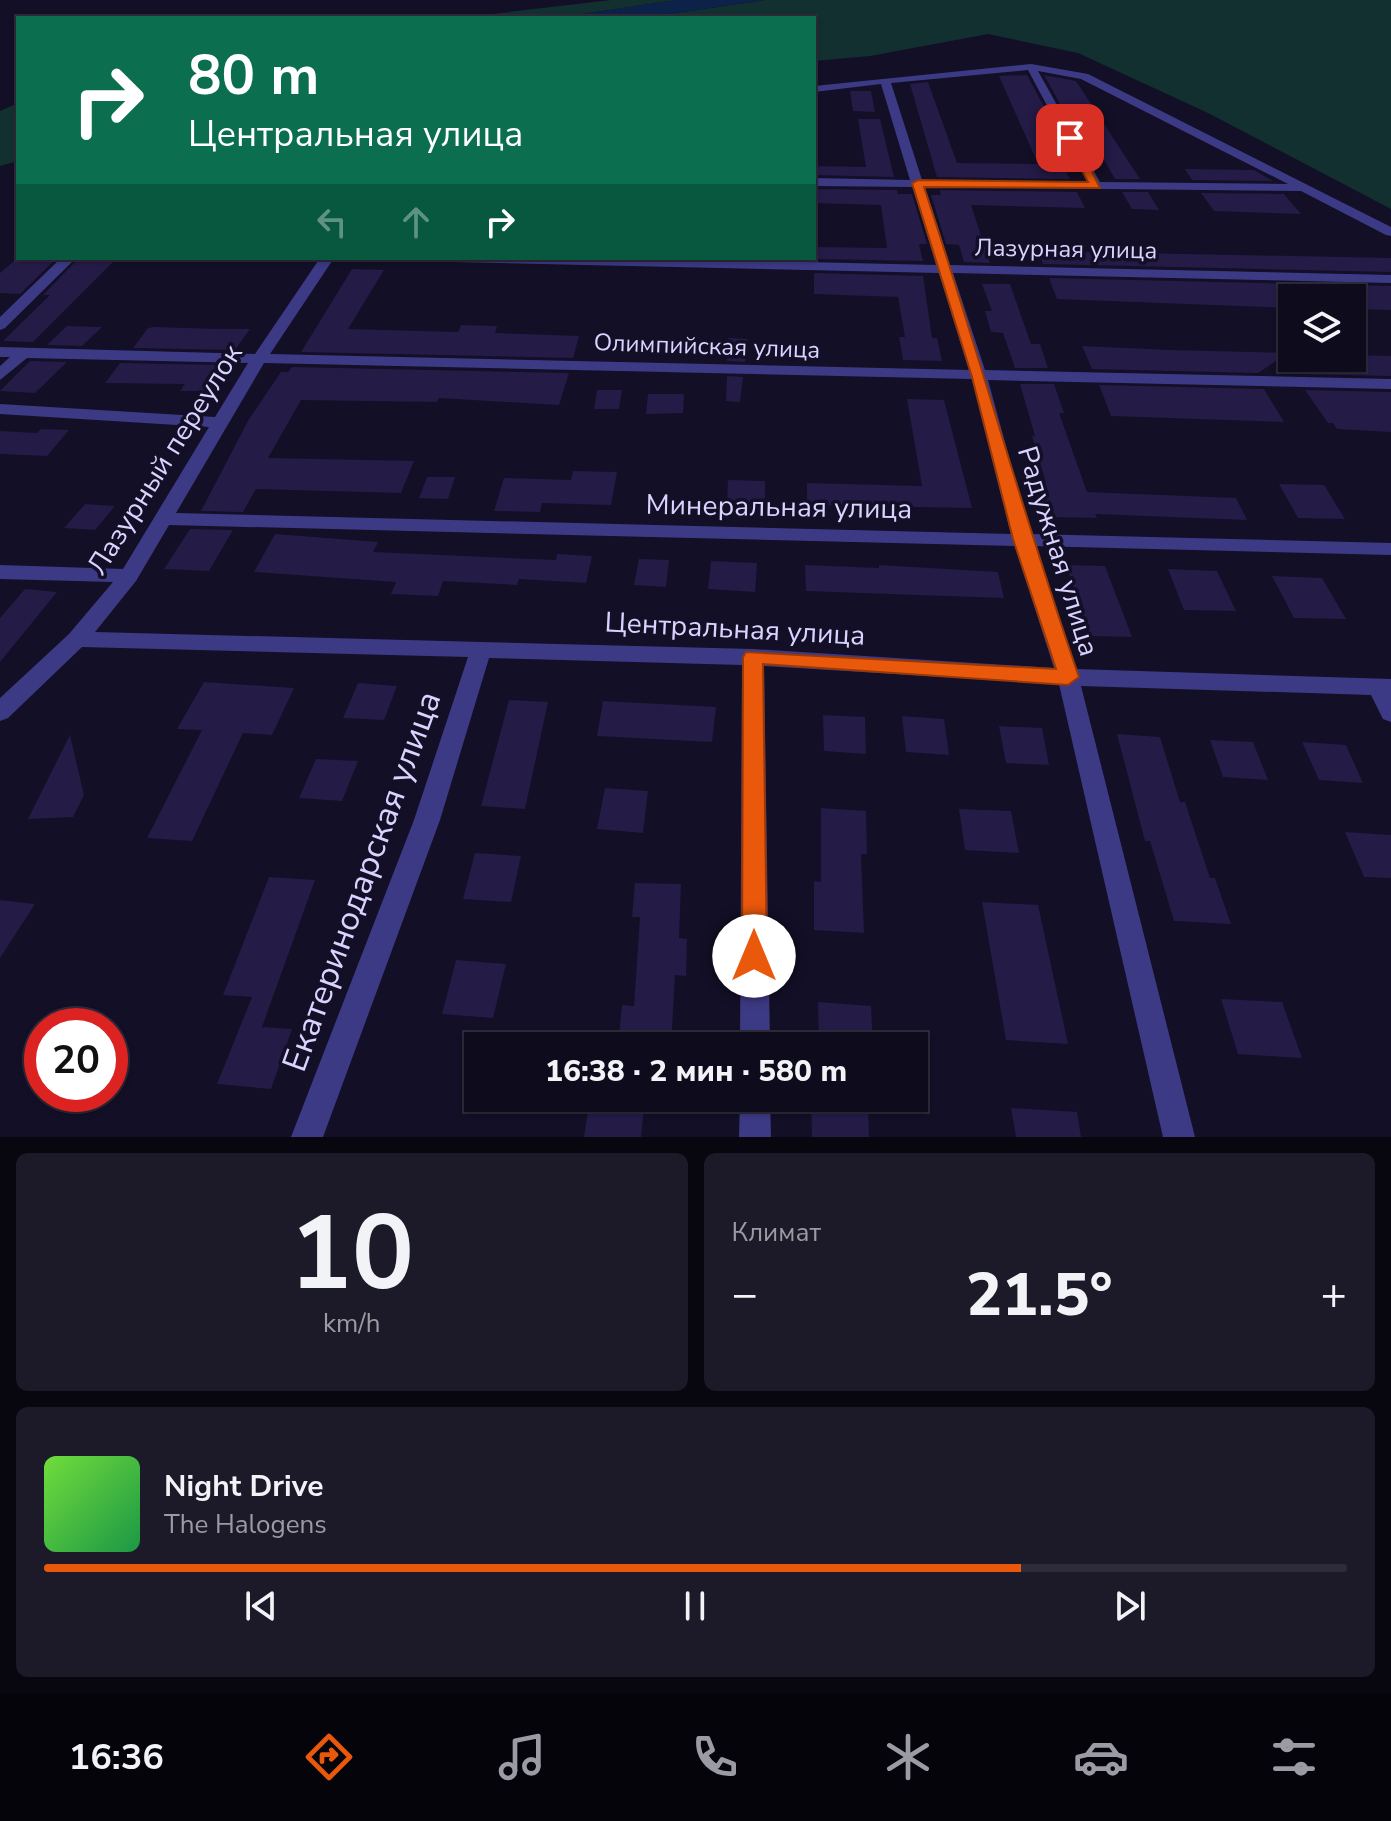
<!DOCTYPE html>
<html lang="ru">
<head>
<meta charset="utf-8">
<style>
  body { margin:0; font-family:"Nunito Sans",sans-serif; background:#1c1929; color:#f1f3f6; height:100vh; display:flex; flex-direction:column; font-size:30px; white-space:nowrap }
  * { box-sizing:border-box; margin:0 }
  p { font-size:26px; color:#9b9ba3 }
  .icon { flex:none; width:44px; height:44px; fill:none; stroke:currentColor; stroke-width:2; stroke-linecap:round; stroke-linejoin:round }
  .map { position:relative; height:1137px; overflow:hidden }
  .drawer { display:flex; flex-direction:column; gap:16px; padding:16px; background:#08060f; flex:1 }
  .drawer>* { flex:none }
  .guide { position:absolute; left:16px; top:16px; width:800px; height:244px; border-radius:0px; box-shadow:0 2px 6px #0004,0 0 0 2px #2e2b3b; background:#0b6e4f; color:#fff; overflow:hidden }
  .controls { position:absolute; left:1278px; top:284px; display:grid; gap:16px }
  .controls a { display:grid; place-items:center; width:88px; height:88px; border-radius:0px; background:#0e0b1c; box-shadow:0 2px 6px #0004,0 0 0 2px #2e2b3b; font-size:40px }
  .speed { position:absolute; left:24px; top:1008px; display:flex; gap:16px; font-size:40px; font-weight:700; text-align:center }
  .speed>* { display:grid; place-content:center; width:104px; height:104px; border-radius:50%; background:#0e0b1c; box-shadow:0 2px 6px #0004,0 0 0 2px #2e2b3b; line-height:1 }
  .speed .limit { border:12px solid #d22; background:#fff; color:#111 }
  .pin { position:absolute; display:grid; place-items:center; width:68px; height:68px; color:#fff; margin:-34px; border-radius:16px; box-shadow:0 4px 12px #0006 }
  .me { position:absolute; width:88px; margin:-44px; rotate:0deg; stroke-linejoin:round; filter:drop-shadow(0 0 6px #0008) }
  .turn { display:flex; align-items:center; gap:28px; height:168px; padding:0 40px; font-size:36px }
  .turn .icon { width:104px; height:104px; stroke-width:2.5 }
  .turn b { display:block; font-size:56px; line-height:68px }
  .lanes { display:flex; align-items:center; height:76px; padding:0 40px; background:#0003; justify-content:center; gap:40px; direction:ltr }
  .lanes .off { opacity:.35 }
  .big { font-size:60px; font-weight:800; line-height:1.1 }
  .drawer .widget { flex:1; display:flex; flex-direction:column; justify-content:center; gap:12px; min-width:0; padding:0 28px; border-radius:12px; background:#1c1929 }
  .drawer .dial { align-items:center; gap:0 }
  .dial b { font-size:104px; line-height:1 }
  .song { display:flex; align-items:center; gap:24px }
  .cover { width:96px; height:96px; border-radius:12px; background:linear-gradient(135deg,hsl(100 70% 55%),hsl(140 70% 35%)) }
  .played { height:8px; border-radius:4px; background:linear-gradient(90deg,#ea580c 75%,#2e2b3b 75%) }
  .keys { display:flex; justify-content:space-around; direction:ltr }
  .heat { display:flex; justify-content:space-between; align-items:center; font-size:44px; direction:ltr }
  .drawer .tiles { flex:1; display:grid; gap:16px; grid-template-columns:1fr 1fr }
  .widget:last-child { grid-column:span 2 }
  .trip { position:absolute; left:464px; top:1032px; width:464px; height:80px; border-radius:0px; background:#0e0b1c; box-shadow:0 2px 6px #0004,0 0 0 2px #2e2b3b; font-weight:800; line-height:80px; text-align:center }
  .menu { display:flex; height:128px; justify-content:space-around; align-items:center; background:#06040b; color:#9b9ba3 }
  .menu .icon { width:56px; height:56px }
  .menu .on { color:#ea580c }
  .menu b { font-size:36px; color:#f1f3f6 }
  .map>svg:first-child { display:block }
</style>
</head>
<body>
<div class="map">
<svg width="1391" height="1137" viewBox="0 0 1391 1137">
  <rect width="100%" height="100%" fill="#130f26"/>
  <path fill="#12302f" d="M611,0H677L555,18H458Z
    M765,0H1391V209L1208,113L1078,53L988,34L870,56L814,61V18H641Z
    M18,103V161L0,166V111Z"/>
  <path fill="#0c2248" d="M677,0H765L641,18H555Z"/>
  <path fill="#241b47" d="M1027,75L1070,155L1056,154L1070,179L937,177L910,84L928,82L957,163L1038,164L999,76Z
    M1044,75L1076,81L1140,179H1115L1101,155H1088Z
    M850,91H871L875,112L853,111Z
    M858,119H880L894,177L814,175V166L866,167Z
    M1185,169L1254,170L1273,181L1192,180Z
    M814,189L897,190L898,194H912L927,244H919L923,261L814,259V247L887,248L881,205L814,203Z
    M940,190L1077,192L1085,208L971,205L990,263L964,262L959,245L946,244L931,195H941Z
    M1122,192H1148L1159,210L1132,209Z
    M1201,193L1284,194L1301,214L1214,211Z
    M1038,251L1391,258V272L1043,264Z
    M18,258H57L20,294L0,293V273Z
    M79,258L116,259L33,342L3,341L50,295H43Z
    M352,269L384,270L348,329L458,332L461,325L497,326L495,333L579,336L573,358L301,352Z
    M814,273L923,276L932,338H937L942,361L903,360L899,337H905L898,297L814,294Z
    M1049,278L1391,286V310L1352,309V298H1292V308L1057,299Z
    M982,284H1010L1031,344H1040L1048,368H1015L1003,333L991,332L985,311H992Z
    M67,326L102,327L82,346L47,345Z
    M154,327L219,329H250L235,350L133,348L148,328Z
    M728,338L748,339L745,362L727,361Z
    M1082,346L1170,350L1288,353L1258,373L1092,369Z
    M1352,355L1391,356V376L1294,374L1283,358H1352Z
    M30,361L67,362L35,393L0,391Z
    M120,363L224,365L205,391H180L185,384L105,383Z
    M292,367L569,373L559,405L439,398L437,402L301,400L268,458L414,461L401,493L256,489L243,512L201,511L249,419L281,372H288Z
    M727,376L743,377L740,402L726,401Z
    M1020,384H1054L1064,413H1059L1087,492L1236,498L1247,520L1095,514L1097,518L1050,517L1039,483H1046L1032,436H1035Z
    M1099,385L1264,389L1284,422L1111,416Z
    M597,390H622L619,409H594Z
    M1305,390L1391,392V432L1337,429L1333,423H1328Z
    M648,394H684L683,413L646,414Z
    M907,399L944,400L972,508L807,505V483L922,486Z
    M41,429L69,430L47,456L0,454V431L37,433Z
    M573,471L617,472L611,505L542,503L540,512L494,511L504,478L571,480Z
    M427,477H455L448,499L419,498Z
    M728,480L765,481V503L727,502Z
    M1279,484L1324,485L1345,519L1298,518Z
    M85,504L115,506L95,530L64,528Z
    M190,529L233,530L209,571L164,569Z
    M275,534L378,542L373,552L556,560L557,554L592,556L586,583L519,579L517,585L443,581L438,596L391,594L396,582L254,572Z
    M639,559L669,560L666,587L634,585Z
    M711,561L757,563L755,592L708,589Z
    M805,565L879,568V565L998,572L1004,598L806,591Z
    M1066,565L1105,566L1132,637L1090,636Z
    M1168,569L1217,571L1236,611L1184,610Z
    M1272,576L1322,578L1346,619L1294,618Z
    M25,589L57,592L0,662V618Z
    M204,682L294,688L272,735L243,733L192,841L147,838L202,730L177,729Z
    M358,683L397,686L384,720L343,718Z
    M509,700L548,702L525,809L481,806Z
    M603,701L716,707L712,742L597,736Z
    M823,715L865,717L866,754L824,751Z
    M902,716L944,719L949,755L906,752Z
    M999,726L1042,728L1049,765L1006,763Z
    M1117,734L1160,737L1180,802H1185L1210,878H1215L1231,924L1174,921L1150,841H1145Z
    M70,735L84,795L73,817L28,819Z
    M1210,740L1253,742L1268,780L1223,777Z
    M1302,742L1346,745L1363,783L1319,780Z
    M316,759L358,761L342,801L299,798Z
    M605,788L648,791L643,833L597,829Z
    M821,808L866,811L867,854H861L864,933L814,930V881L821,882Z
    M959,809L1011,811L1019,853L965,850Z
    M1345,832L1391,835V878L1364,877Z
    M475,853L521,856L511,902L463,899Z
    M269,877L315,880L262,1027L292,1029L271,1089L217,1084L252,997L223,995Z
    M635,883L681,884L679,938L687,939L686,976L675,975L671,1046H618L622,1005L634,1006L640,917H632Z
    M0,900L35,904L0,958Z
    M982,902L1038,905L1068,1044L1006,1040Z
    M456,960L506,964L493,1018L442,1014Z
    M1221,999L1282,1002L1302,1058L1238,1054Z
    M818,1002L871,1006L873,1046H819Z
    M590,1098H645L641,1137H584Z
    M811,1100L868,1105L869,1137H812Z
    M1011,1108L1077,1112L1081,1137H1016Z"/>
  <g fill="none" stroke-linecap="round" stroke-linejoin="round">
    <path fill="#3d3a85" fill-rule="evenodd" d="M1031,64L1088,74L1391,227V236L1386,235L1301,191L925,187L950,265L1391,275V283L953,273L985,370L1391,379V389L988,380L1030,534L1391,543V555L1034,546L1076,669L1391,679V722L1383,719L1371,695L1081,686L1195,1137H1163L1059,684L764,666L770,1046H740L742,665L489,658L440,820L323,1137H291L414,820L468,657L82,647L8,718L0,721V698L69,634L113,582L0,579V565L123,569L209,427L0,414V404L215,417L248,363L27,358L0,380V366L10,357H0V347L255,354L320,258H334L270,354L969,370L939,273L452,262L445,258H636L936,265L913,187L814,186V178L910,180L881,84L814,92V86ZM1028,70L1088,182L922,180L891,83ZM1038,71L1081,79L1288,184L1100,182ZM264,363L972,379L1011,534L176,513ZM169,525L1015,546L1054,668L753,649L95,632L136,581Z
      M61,258H76L5,328L0,330V317Z
      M740,1098H770L771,1137H739Z"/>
  </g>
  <path fill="#ea580c" stroke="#983908" stroke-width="2" d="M1070,135L1075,138L1100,188L924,187C978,350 1023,515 1079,677L1068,685L763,664L767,956L763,964L754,968L745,964L742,956L743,657L746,652L1056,669L1013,539L972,377L912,183L918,180L1088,182L1065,138Z"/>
  <g text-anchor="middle" stroke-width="7" stroke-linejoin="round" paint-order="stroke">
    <g font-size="24" fill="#d9d4ff" stroke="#130f26">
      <text transform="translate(1066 249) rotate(1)" y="8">Лазурная улица</text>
      <text transform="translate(707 346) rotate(2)" y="8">Олимпийская улица</text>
    </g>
    <g font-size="28" fill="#d9d4ff" stroke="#130f26">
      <text transform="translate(164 459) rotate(-58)" y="10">Лазурный переулок</text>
      <text transform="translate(779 506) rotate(1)" y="10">Минеральная улица</text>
      <text transform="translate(1059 551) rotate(73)" y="10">Радужная улица</text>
      <text transform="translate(735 628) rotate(3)" y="10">Центральная улица</text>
    </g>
    <g font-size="34" fill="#d9d4ff" stroke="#130f26">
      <text transform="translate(361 881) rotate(-70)" y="12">Екатеринодарская улица</text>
    </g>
  </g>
</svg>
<div class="controls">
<a><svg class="icon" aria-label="layers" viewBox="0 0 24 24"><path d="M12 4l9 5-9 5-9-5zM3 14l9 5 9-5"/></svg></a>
</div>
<div class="speed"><div class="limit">20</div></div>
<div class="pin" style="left:1070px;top:138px;background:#d93025"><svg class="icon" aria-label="arrive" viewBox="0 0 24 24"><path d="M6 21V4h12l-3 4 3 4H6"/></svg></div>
<svg class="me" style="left:754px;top:956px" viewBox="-20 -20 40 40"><circle r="19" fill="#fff"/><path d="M0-13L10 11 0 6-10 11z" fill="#ea580c"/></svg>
<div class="trip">16:38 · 2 мин · 580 m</div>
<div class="guide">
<div class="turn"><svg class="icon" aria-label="right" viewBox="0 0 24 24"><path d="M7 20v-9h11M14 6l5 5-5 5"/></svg><div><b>80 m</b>Центральная улица</div></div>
<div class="lanes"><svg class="icon off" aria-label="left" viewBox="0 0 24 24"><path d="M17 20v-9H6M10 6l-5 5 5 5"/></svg><svg class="icon off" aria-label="ahead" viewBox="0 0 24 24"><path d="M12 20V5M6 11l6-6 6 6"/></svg><svg class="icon" aria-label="right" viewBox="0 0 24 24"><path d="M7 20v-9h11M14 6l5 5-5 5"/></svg></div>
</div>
</div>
<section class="drawer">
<div class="tiles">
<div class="widget dial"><b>10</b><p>km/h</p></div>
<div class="widget"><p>Климат</p>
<div class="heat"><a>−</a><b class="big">21.5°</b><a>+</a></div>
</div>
<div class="widget">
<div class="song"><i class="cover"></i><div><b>Night Drive</b><p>The Halogens</p></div></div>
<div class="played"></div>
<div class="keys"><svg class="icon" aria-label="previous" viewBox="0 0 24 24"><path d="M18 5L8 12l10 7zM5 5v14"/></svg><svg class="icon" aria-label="pause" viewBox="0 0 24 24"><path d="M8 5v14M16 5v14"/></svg><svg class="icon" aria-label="next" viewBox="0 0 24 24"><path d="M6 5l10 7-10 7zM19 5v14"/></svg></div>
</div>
</div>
</section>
<nav class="menu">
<b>16:36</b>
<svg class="icon on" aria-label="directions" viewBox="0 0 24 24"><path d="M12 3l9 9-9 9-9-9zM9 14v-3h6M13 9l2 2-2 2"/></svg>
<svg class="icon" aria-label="music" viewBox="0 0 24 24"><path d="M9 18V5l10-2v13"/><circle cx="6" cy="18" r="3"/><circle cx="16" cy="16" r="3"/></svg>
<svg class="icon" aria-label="phone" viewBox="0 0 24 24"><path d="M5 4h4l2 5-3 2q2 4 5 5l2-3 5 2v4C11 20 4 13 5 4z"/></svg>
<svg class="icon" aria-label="climate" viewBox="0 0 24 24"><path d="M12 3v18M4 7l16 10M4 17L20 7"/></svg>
<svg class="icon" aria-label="car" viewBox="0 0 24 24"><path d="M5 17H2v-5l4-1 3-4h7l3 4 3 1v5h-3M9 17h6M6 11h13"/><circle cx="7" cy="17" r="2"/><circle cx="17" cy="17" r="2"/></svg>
<svg class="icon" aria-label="filters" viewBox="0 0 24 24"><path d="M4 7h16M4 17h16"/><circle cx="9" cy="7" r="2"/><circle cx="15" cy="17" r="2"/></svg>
</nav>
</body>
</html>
